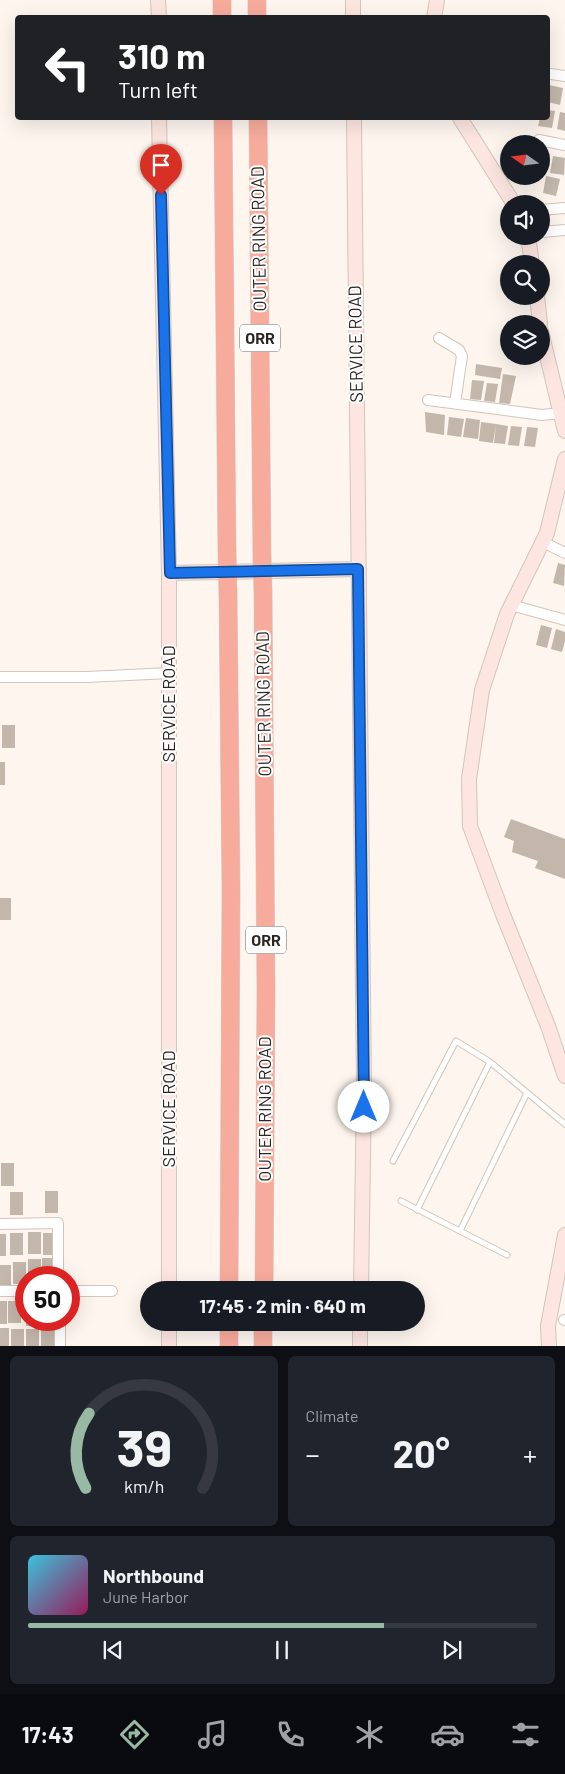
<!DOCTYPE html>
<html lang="en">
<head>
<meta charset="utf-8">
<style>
  body { margin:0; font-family:Barlow,sans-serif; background:#20242c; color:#f1f3f6; height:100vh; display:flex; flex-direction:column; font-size:19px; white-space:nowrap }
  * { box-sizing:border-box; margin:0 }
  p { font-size:16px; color:#9ea1a6 }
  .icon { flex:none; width:28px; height:28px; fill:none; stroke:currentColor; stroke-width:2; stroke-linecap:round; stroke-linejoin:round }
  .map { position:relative; height:1346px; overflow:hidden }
  .side { display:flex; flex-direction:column; gap:10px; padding:10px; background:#0d0f14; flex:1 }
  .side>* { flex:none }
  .banner { position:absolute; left:15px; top:15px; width:535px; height:105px; border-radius:5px; box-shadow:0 5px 20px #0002; background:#202124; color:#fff; overflow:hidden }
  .needle { width:32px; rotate:284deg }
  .controls { position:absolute; left:500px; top:135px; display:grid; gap:10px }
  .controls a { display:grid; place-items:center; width:50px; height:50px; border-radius:50%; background:#171b24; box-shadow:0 5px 20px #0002; font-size:25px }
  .speed { position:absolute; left:15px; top:1266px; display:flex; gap:10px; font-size:25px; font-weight:700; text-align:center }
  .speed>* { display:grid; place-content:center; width:65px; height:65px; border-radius:50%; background:#171b24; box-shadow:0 5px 20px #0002; line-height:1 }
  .speed .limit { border:8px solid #d22; background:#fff; color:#111 }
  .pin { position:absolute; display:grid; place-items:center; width:42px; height:42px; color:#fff; margin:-51px -21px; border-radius:50% 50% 50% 0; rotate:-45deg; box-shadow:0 0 5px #0007 }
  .pin .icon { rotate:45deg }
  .me { position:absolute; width:55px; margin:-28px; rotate:0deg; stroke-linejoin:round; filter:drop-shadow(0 0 4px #0008) }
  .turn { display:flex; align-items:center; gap:18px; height:105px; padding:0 20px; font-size:22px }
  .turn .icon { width:65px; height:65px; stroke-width:2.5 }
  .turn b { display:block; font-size:35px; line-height:42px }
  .big { font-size:38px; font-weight:700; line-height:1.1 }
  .side .card { flex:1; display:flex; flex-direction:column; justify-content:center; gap:8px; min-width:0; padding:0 18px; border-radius:8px; background:#20242c }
  .side .dial { align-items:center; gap:0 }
  .dial svg { height:130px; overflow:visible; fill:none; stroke:#363941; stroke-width:7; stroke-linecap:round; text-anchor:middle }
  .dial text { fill:#f1f3f6; stroke:none }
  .song { display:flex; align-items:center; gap:15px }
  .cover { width:60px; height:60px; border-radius:8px; background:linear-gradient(135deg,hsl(190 70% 55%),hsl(330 70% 35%)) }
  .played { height:5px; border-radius:2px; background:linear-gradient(90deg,#98b9a3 70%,#363941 70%) }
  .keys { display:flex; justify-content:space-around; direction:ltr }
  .heat { display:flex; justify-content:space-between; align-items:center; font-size:28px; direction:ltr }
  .side .tiles { flex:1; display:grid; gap:10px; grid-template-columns:1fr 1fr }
  .card:last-child { grid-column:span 2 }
  .trip { position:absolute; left:140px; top:1281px; width:285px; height:50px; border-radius:25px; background:#171b24; box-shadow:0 5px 20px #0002; font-weight:700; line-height:50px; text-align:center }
  .menu { display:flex; height:80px; justify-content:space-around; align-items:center; background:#090b0e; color:#9ea1a6 }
  .menu .icon { width:35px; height:35px }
  .menu .on { color:#98b9a3 }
  .menu b { font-size:22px; color:#f1f3f6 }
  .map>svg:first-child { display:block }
</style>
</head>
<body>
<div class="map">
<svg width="565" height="1347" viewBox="0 0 565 1347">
  <rect width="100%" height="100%" fill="#fdf5ee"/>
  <path fill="#c3b6ab" d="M549,85L563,88L560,105L548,102Z
    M548,110L555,111L552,128L538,126L540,118H548Z
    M560,112L565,113V131L557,129Z
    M541,152L550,154L547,171L541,170Z
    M553,156L565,158L564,175L550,173Z
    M546,176L560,179L556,196L543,193Z
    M476,364L502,368L500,379L475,375Z
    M503,374L516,376L510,404L499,403Z
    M472,380L484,381L481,400L470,399Z
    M487,383L498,384L495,402L484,401Z
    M425,412L445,415L444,435L426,432Z
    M449,417L464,419L461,437L447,435Z
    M466,418L480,420L478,439L463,437Z
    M481,422L496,424L493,443L479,441Z
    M496,424L508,426L505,444L494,443Z
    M511,426L522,427L519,446L508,445Z
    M527,427L538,428L535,447L524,446Z
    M558,563L565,565L564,586L553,583Z
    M541,625L552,628L547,648L536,645Z
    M556,629L565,632V641L562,652L551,649Z
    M2,725H15V748H2Z
    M0,762H5V785H0Z
    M511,819L565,839V879L535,868L538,861L512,852L514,841L504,837Z
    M0,898H11V920H0Z
    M1,1163H14V1186H1Z
    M45,1191H58V1213H45Z
    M10,1192H23V1215H10Z
    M28,1232H41V1254H28Z
    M10,1233H23V1255H10Z
    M43,1233H55V1255H43Z
    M0,1234H6V1256H0Z
    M42,1258H55V1278H42Z
    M28,1259H41V1278H28Z
    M13,1262H26V1284H13Z
    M0,1265H11V1287H0Z
    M0,1301H7V1324H0Z
    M8,1301H21V1323H8Z
    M26,1320H39V1326H26Z
    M40,1320H53V1325H40Z
    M0,1328H9V1347H0Z
    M41,1328H54V1347H41Z
    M11,1329H24V1347H11Z
    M26,1329H39V1347H26Z"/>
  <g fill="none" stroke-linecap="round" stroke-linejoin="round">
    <defs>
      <path id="lane" d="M393,1161L456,1041L490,1062L565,1124
        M401,1201L507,1255
        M417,1210L490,1062
        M460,1231L527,1093"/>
      <path id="street" d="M551,74L565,76
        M539,140L565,145
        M541,210L565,208
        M541,232L565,230
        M439,338L459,350L462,356L455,403
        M428,400L542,415L560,413
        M543,542L565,553
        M511,605L565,620
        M0,677H87L170,673
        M0,1224L58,1223V1278
        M0,1291H26
        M69,1291H112
        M60,1320V1347
        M564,1320H565"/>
      <path id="secondary" d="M158,0L159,18
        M353,0V18
        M434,18L437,0
        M159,118L169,573V1290
        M354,118L364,1089L361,1290
        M460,118L514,204
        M528,236L532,264
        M537,296L540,324
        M541,331L565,431
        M565,459L547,533L507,614L482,690L469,779L470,826L502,912L548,1026L565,1076
        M169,573L359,569
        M169,1347V1322
        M360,1347V1322
        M549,1347L548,1326L565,1235"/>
      <path id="highway" d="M222,0V18
        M257,0V18
        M223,118L227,551
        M258,118L262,559
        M263,591L266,991L264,1290
        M228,593L231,889L229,1290
        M229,1347V1322
        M263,1347V1322"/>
    </defs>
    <use href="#lane" stroke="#d2c5ba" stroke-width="7"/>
    <use href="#street" stroke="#d2c5ba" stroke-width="12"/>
    <use href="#secondary" stroke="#d2c5ba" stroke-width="16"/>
    <use href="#highway" stroke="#d5d4d3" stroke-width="19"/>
    <use href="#lane" stroke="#fff" stroke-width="5"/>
    <use href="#street" stroke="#fff" stroke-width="10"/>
    <use href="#secondary" stroke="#fde6e1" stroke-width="14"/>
    <use href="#highway" stroke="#f7ab9c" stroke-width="18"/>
    <defs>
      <path id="highway-bridge" d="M227,551L228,593
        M262,559L263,591"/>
    </defs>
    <use href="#highway-bridge" stroke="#d5d4d3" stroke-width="19" stroke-linecap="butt"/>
    <use href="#highway-bridge" stroke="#f7ab9c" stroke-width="18"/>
  </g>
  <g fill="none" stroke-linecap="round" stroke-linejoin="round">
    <defs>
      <path id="route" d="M161,195L170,573L358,569L364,1107"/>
    </defs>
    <use href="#route" stroke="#114b97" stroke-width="12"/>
    <use href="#route" stroke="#1a73e8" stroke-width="9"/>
  </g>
  <g text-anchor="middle" stroke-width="4" stroke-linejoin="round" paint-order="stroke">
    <g fill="#fff" stroke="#6b6764" stroke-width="1">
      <rect x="240" y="324.5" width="40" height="27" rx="4"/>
      <rect x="246" y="926.5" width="40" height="27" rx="4"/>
    </g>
    <g font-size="16" font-weight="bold" fill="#2b2621">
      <text x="260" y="344">ORR</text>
      <text x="266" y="946">ORR</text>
    </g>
    <g font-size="18" fill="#2b2621" stroke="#fff">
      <text transform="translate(259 239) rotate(-91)" y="6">OUTER RING ROAD</text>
      <text transform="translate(356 344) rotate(-91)" y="6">SERVICE ROAD</text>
      <text transform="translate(169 704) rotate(-90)" y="6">SERVICE ROAD</text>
      <text transform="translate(264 704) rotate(-91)" y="6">OUTER RING ROAD</text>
      <text transform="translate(169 1109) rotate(-90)" y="6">SERVICE ROAD</text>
      <text transform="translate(265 1109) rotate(-90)" y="6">OUTER RING ROAD</text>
    </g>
  </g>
</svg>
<div class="controls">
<a><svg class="needle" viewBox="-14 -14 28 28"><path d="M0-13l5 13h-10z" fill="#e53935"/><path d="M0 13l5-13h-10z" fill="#9ea1a6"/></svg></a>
<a><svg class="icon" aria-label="sound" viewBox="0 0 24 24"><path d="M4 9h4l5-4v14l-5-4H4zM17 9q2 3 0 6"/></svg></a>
<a><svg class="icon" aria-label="search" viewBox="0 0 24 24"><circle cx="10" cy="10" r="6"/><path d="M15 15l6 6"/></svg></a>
<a><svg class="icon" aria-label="layers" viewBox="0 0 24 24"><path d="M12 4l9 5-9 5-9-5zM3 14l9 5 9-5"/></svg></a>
</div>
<div class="speed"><div class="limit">50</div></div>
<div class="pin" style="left:161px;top:195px;background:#d93025"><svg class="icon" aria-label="arrive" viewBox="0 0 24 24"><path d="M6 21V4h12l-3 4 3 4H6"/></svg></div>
<svg class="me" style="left:364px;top:1107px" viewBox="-20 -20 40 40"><circle r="19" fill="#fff"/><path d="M0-13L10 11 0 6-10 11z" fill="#1a73e8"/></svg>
<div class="trip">17:45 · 2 min · 640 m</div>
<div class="banner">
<div class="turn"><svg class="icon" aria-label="left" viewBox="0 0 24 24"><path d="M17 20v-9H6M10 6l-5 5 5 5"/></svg><div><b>310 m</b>Turn left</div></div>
</div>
</div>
<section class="side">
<div class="tiles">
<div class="card dial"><svg viewBox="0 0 100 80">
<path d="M14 69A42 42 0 1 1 86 69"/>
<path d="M14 69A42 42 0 0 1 16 23" stroke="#98b9a3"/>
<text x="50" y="56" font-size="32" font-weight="700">39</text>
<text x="50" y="72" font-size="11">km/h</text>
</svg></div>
<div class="card"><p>Climate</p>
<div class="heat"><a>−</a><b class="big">20°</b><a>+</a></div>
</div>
<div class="card">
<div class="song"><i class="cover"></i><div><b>Northbound</b><p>June Harbor</p></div></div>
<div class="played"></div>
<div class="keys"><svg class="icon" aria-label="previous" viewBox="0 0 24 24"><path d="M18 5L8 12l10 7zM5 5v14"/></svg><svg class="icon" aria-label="pause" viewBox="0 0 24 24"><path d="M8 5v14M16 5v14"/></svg><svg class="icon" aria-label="next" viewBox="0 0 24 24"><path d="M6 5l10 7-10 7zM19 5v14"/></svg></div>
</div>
</div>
</section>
<nav class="menu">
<b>17:43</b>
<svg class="icon on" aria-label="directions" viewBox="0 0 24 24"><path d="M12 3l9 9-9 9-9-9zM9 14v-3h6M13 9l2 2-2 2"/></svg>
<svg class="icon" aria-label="music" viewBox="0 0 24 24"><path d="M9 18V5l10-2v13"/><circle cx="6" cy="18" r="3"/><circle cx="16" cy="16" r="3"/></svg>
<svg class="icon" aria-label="phone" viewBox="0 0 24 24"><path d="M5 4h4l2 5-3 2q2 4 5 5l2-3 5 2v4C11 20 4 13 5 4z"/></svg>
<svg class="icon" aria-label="climate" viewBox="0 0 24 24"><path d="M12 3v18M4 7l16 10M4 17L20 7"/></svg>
<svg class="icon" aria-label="car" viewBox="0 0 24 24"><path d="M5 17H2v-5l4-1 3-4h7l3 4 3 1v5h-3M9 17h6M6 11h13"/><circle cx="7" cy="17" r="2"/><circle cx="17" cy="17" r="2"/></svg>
<svg class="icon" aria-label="filters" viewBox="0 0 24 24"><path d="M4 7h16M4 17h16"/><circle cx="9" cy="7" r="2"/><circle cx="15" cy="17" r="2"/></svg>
</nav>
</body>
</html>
